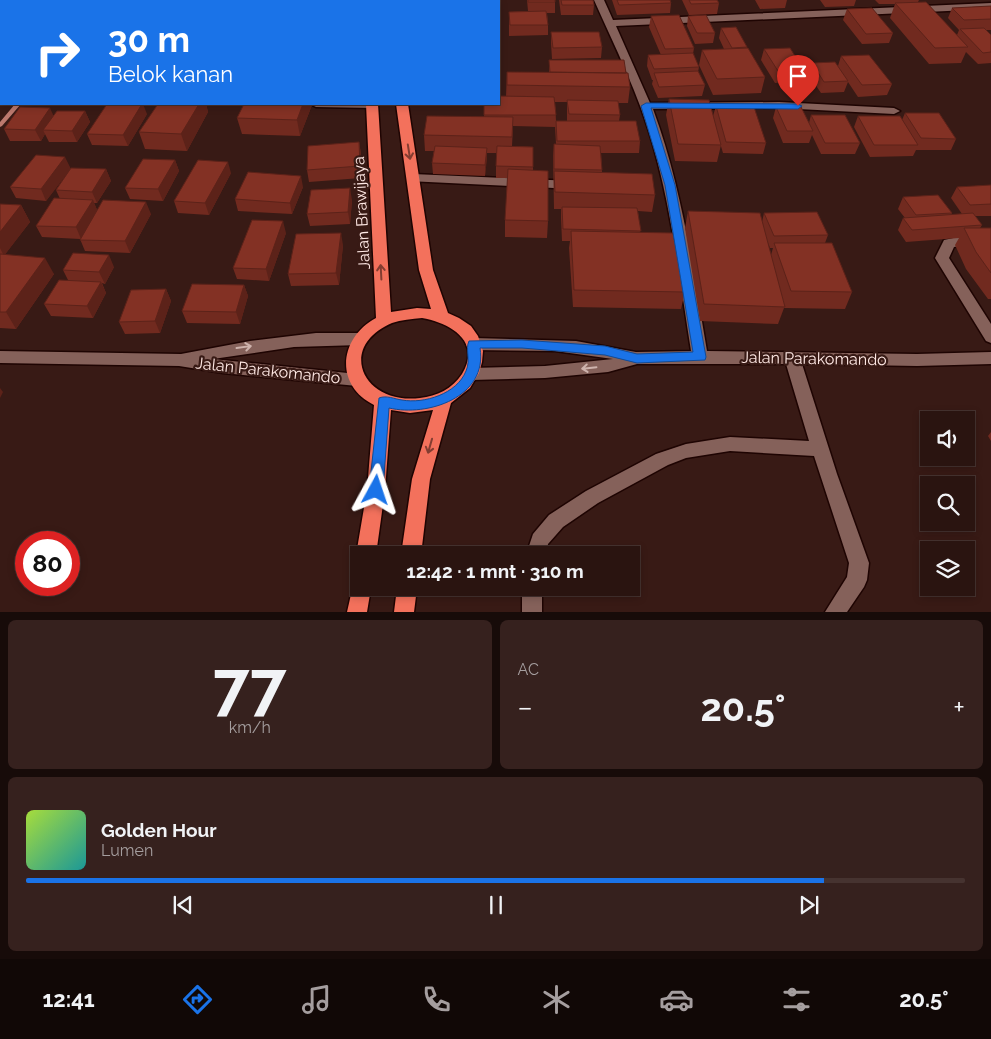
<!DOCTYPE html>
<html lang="id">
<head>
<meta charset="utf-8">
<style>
  body { margin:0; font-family:Raleway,sans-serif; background:#36211e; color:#f1f3f6; height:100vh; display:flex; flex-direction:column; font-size:19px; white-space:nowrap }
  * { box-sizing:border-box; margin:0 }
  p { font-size:16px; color:#a59e9f }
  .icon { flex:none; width:28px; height:28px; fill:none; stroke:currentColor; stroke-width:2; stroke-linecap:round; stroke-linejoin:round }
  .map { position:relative; height:612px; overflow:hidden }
  .sheet { display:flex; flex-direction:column; gap:8px; padding:8px; background:#170b09; flex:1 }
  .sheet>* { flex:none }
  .hud { position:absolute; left:0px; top:0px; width:500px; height:105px; box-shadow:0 2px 8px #0003,0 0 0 1px #463330; background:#1a73e8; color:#fff; overflow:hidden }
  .fabs { position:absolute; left:920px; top:411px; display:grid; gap:10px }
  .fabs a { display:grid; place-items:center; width:55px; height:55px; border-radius:0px; background:#2a1410; box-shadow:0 2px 8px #0003,0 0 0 1px #463330; font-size:25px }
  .speed { position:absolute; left:15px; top:531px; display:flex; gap:10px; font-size:25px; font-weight:700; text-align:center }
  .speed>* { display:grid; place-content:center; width:65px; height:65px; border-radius:50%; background:#2a1410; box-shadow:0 2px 8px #0003,0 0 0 1px #463330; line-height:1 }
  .speed .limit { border:8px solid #d22; background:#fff; color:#111 }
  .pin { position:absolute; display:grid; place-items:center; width:42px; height:42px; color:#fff; margin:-51px -21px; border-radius:50% 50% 50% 0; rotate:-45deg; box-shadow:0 0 5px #0007 }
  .pin .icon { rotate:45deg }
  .me { position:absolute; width:55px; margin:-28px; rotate:5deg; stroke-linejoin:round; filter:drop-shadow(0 0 4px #0008) }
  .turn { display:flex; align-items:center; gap:18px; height:105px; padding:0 25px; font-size:22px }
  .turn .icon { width:65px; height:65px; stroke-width:2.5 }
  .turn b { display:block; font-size:35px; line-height:42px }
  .big { font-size:38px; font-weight:700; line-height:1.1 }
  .sheet .card { flex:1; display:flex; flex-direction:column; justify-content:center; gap:8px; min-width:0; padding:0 18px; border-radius:8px; background:#36211e }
  .sheet .dial { align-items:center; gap:0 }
  .dial b { font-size:65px; line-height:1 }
  .song { display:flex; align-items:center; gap:15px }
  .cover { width:60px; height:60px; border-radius:8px; background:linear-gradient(135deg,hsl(80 70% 55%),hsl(180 70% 35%)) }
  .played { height:5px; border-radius:2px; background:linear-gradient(90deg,#1a73e8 85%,#463330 85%) }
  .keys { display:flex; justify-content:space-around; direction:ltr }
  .heat { display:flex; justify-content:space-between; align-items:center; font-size:28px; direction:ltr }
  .sheet .tiles { flex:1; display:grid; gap:8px; grid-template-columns:1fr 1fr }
  .card:last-child { grid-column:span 2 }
  .trip { position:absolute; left:350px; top:546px; width:290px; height:50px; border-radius:0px; background:#2a1410; box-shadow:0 2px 8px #0003,0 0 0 1px #463330; font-weight:700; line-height:50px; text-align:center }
  .dock { display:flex; height:80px; justify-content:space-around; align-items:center; background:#110806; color:#a59e9f }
  .dock .icon { width:35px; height:35px }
  .dock .selected { color:#1a73e8 }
  .dock b { font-size:22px; color:#f1f3f6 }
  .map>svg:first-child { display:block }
</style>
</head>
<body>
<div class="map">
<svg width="991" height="612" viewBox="0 0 991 612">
  <rect width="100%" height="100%" fill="#381a15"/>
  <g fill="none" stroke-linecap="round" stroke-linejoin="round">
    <path fill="#bc796e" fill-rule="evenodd" d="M98,0H103L102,1H98Z
      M15,104H21L2,126L0,127V122Z"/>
    <defs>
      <path id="minor" d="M594,0H604L613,20L991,3V9L616,26L650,103L779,102L894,108L900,111L894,114L779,108L653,109C682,187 693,270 707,351L917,354L991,352V364L917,366L802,364L837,474L869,563L867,580L864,587L847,612H825L847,577L849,563L814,456L730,451L686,458L668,465L598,503L563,527L548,544L546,555H526L533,534L549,515L586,491L656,454L686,444L730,437L809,441L786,364H637L608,372L545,378L471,380L465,378L463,374L465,370L471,368L545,366L613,359L555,351L474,350L468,348L466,344L468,340L474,338L576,341L636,352L691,351C680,282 672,212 653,145C639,95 615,47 594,0Z
        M310,104H377L378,105L372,108L316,107Z
        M413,174L574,181L580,185L574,189L408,181L407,178L408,175Z
        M972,234L991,237V247L972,244L954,247L949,258L991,324V343L986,341L935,258L944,240Z
        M316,333H360L366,335L368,339L366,343L360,345L294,347L213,359L357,374L363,375L365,380L363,385L357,386L223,373L179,366L0,363V351L181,354L250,341Z
        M522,588H542V612H522Z"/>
      <path id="highway" d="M364,0H374V1H364Z
        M385,0H395V1H385Z
        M366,104H378L391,312L417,308L431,309L419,270L396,104H408L433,270L448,313L459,318L471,326L478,336L483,351L482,362L479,373L470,388L451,403L430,479L421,555H401L412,479L433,410L410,413L391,410L385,490L376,555H359V560L356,555L367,490L374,405C334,385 339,338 376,318ZM422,318C450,323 482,341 462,374C452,389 437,396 420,398C363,405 336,347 392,323C401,320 412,319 422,318Z
        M359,579V588H371L367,612H347L354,581Z
        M397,588H417L414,612H394Z"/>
    </defs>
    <use href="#minor" stroke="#1e0402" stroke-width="3"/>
    <use href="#highway" stroke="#1e0402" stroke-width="3"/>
    <use href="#minor" fill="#85615a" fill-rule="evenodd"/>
    <use href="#highway" fill="#f3715c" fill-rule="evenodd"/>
  </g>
  <path fill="#712a1f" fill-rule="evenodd" d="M0,0H20L19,1H1V5L0,4Z
    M527,0H555V13H547L548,25V35L509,36V12L528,11Z
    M559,0H593L594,5L593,15H561Z
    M612,0H670L671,3L670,13L617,15Z
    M682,0H717L719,3L717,14L689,15Z
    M755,0H787L785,8L760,9Z
    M820,0H856L854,6L825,7Z
    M875,0H919L918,2L957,35L959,30L948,18L952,8L991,6V30H985L991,35V63L978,64L966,52L961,63L929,64L890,18L895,4H879Z
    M847,9L893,33L889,43L862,44L843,20Z
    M651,16L694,48L693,54L699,67L698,72L705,85L702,96L658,98L652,84L653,80H652L647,66L648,55H661L649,27Z
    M688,16L715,33L713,43L695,44L687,26Z
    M721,28L747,47V48L765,77L761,93L713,95L699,65L702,50L724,49L719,38Z
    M551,32L602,47L601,58L552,59L551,43Z
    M764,49L804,70L801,81L775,83L761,60Z
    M841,56L892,84L887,95L858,97L848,82L844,92L821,93L808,74L812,63L838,66Z
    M549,60L626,73L630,87L628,103H618L620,115L619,121L640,141L639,153H601L602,172L655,195L652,212L638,211L640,232L685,292L681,309L573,307L569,248L570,241H562L561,218V209H554L553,156L554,144H556L555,127L513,126L512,146L533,147V170L548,221L547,238L505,237V220L508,178H496V153H487L485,176L433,174L432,163L434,151H425L424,135L484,117V104L506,96L507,72H549ZM555,102H567V121H556Z
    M669,99L713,116L716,106L766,143L763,154L723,153L720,143L721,145L717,162L675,161L666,115Z
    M158,104H206L208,112L187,151L145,149L139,132Z
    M312,105L300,136L242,134L237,118Z
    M776,107L809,123L811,115L860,143L855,154H821L812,135L809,143H783L773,118Z
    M85,111L90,122L77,142H49L45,134L41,141H10L4,129L54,115Z
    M905,113L956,139L951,150H916L913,156L870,157L854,127L858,116L902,120Z
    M147,114L128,146L92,145L87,134Z
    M359,142L361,154V178L309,182L307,170Z
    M175,160L179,171L163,201L130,199L125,188Z
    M71,169H106L111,181L97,203H94L97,210L151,214L130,253L85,251L80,239L42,237L36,226L60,199L56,190L69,170L46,201L16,198L10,187Z
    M231,173L209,215L178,213L174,201Z
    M991,185V216H975L982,225L980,228H991V299H988L966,269L955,245L959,238L906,242L898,230L903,218H905L898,209L903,197L952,213L951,215L962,214L951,198L957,187Z
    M303,187L292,214L238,211L235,199Z
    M352,200L350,224L310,226L307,214Z
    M0,204L21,205L30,222L5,254L54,274L16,329L0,328Z
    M688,211L762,222L764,213L828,235L825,243L852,292L845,309L785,308H784L778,324L700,321L685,228ZM766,238L770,248H773L771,255Z
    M286,233L269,281L237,279L233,268Z
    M343,245L339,285L291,286L288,274Z
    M114,267L105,284L102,283L106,293L93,318L51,316L44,304L68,280L63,270Z
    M244,285L248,296L240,324L187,323L182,311Z
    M166,289L171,301L160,333L125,334L119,322Z
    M991,432V441L988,436Z"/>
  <path fill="#5c2219" d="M12,0H20L19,1H12Z
    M0,71L1,73V85L0,87Z
    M142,104H143L147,114L128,146L123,135Z
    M199,104H206L208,112L187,151L181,134Z
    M303,104H312V105L300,136L297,120Z
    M50,108L55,119L43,130L45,134L41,141L35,130Z
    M85,111L90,122L77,142L72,131Z
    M359,142L361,154V178L360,166Z
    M487,148V159L485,176V165Z
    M65,157L71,169L46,201L41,189Z
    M175,160L179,171L163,201L158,189Z
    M228,162L231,173L209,215L205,203Z
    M106,169L111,181L97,203L92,192Z
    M301,176L303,187L292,214L290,203Z
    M350,188L352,200L350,224L348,212Z
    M93,200L98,212L81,239L76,227Z
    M146,202L151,214L130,253L125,241Z
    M21,205L30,222L4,256L0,248V232Z
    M283,221L286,233L269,281L266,269Z
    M341,233L343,245L339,285L336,273Z
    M109,255L114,267L105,284L99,272Z
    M45,258L54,274L16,329L6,312Z
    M101,282L106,293L93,318L87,306Z
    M244,285L248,296L240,324L236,312Z
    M166,289L171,301L160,333L155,321Z
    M0,388L3,392L0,398Z"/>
  <path fill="#833124" stroke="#5c2219" d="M281,0H330V1H281Z
    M430,0H479L480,1H430Z
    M528,0H555V2H528Z
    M561,0H593L594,5H562Z
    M617,0H670L671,3L619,5Z
    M689,0H717L719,3L691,4Z
    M926,2L968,47L935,48L895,3Z
    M991,6V19L964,20L952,8Z
    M872,8L893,33L866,34L847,9Z
    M546,11L548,25H510L509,12Z
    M679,15L694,48L665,49L651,16Z
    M706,15L715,33H697L688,16Z
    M736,27L747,47L732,48L721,28Z
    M984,28L991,35V52L983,53L960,29Z
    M551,32H599L602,47L553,48Z
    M748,48L765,77L717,79L702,50Z
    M790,48L804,70L778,71L764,49Z
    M693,53L699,67L654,69L648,55Z
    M869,55L892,84L862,85L841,56Z
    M549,60H624L626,73L550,72Z
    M835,62L848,81L824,82L812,63Z
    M698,71L705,85L659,87L654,73Z
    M507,72L628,73L630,87L507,85Z
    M499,96L554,97L556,115H484V104H499Z
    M669,99L709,100L721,145L678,144Z
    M567,100L618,101L620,115L569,114Z
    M107,104H142L123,135L87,134Z
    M158,104H199L181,134L139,132Z
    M244,104H303L297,120L237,118Z
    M716,106L754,107L766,143L726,142Z
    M20,107L50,108L35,130L4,129Z
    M776,107H801L813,131H787Z
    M57,111H85L72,131L43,130Z
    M905,113H939L956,139L921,138Z
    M811,115H845L860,143H825Z
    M427,116L513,117L512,137L424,135Z
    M858,116H900L918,145H874Z
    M556,121H636L640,141H557Z
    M359,142L360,166L307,170L308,146Z
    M554,144L600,146L602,170L554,169Z
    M435,146L487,148L485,165L432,163Z
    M497,146L533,147V167L496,166Z
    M36,155L65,157L41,189L10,187Z
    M143,159L175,160L158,189L125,188Z
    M198,160L228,162L205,203L174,201Z
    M71,168L106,169L92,192L56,190Z
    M508,169L548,171V221L505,220Z
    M554,171L652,174L655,195L555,192Z
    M248,172L301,176L290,203L235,199Z
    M991,185V204L970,205L957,187Z
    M350,188L348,212L307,214L311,190Z
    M938,195L952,213L916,215L903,197Z
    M54,198L93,200L76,227L36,226Z
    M103,200L146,202L125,241L80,240Z
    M0,204L21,205L0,232Z
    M562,207L637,208L641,231L563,229Z
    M688,211L760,213L785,307L704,304Z
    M817,212L828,235L774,236L764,213Z
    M973,213L982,225L912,230L903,218Z
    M252,220L283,221L266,269L233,268Z
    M964,228H991V273L976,252Z
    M571,231L673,233L685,292L574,290Z
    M341,233L336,273L288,274L296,234Z
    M774,243H832L852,292L791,291Z
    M73,253L109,255L99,272L63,270Z
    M0,254L45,258L6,312H0Z
    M59,280L101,282L87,306L44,304Z
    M192,284L244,285L236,312L182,311Z
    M166,289L155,321L119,322L131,290Z"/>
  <defs><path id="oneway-shaft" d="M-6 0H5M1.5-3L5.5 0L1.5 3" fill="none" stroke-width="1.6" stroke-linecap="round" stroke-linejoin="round" transform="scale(1.25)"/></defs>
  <g stroke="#833d31">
    <use href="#oneway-shaft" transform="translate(409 152) rotate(81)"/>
    <use href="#oneway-shaft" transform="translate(381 272) rotate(-93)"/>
    <use href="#oneway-shaft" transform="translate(430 446) rotate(106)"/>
  </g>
  <g stroke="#ceb3ad">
    <use href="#oneway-shaft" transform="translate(244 347) rotate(-8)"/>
    <use href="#oneway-shaft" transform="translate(589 368) rotate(174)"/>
  </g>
  <path fill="#1a73e8" stroke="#114b97" d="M646,103L798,104L802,106L798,109L651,108L675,185L706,357L705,360L637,363L605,355L522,348H480C488,397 428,417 389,408L383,490L381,494L376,496L371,494L369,490L379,398C387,395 394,399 402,400C424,404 457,394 466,371C471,360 465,349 469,341L522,340L605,346L637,354L693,352L665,185L641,106Z"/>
  <g text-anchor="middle" stroke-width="4.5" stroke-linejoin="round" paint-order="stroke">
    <g font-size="16" fill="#ffe9e5" stroke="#381a15">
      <text transform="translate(361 213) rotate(-93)" y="6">Jalan Brawijaya</text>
      <text transform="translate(814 358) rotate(1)" y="6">Jalan Parakomando</text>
      <text transform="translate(268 370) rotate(6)" y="6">Jalan Parakomando</text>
    </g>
  </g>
</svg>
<div class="fabs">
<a><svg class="icon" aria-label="sound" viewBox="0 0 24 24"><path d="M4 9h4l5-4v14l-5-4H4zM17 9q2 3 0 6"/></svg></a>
<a><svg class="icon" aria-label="search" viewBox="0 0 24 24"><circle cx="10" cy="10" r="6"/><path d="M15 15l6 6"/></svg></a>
<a><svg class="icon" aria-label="layers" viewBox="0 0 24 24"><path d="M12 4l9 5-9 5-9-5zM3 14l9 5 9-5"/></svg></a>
</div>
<div class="speed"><div class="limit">80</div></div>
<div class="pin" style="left:798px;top:106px;background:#d93025"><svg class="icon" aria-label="arrive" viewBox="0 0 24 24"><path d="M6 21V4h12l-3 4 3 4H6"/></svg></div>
<svg class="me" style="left:376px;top:490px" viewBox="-20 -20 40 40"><path d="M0-17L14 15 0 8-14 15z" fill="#1a73e8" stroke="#fff" stroke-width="4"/></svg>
<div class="trip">12:42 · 1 mnt · 310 m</div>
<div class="hud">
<div class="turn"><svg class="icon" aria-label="right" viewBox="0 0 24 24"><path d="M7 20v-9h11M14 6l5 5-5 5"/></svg><div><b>30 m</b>Belok kanan</div></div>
</div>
</div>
<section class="sheet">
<div class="tiles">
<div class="card dial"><b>77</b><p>km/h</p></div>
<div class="card"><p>AC</p>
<div class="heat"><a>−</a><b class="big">20.5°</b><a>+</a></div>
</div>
<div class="card">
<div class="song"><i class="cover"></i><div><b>Golden Hour</b><p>Lumen</p></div></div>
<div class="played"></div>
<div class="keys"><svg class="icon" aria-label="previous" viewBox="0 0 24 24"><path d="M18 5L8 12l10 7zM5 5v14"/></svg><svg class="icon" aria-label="pause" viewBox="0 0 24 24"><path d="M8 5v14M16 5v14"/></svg><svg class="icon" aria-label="next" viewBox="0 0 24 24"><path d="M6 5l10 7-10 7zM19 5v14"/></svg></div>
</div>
</div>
</section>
<nav class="dock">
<b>12:41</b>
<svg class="icon selected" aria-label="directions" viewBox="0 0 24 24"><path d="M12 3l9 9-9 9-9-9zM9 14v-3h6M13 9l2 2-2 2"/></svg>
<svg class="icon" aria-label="music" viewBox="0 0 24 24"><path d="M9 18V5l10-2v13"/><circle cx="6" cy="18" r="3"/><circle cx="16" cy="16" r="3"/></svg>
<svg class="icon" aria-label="phone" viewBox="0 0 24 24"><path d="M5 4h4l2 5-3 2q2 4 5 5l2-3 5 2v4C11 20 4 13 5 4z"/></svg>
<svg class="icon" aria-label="climate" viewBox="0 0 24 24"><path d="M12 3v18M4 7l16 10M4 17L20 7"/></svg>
<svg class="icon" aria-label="car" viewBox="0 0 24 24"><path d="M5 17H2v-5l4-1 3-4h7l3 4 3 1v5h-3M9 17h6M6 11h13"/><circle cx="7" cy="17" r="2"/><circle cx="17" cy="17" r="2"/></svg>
<svg class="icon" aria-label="filters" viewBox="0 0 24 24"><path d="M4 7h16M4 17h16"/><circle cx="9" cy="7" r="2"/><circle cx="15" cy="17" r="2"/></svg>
<b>20.5°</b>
</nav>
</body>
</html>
